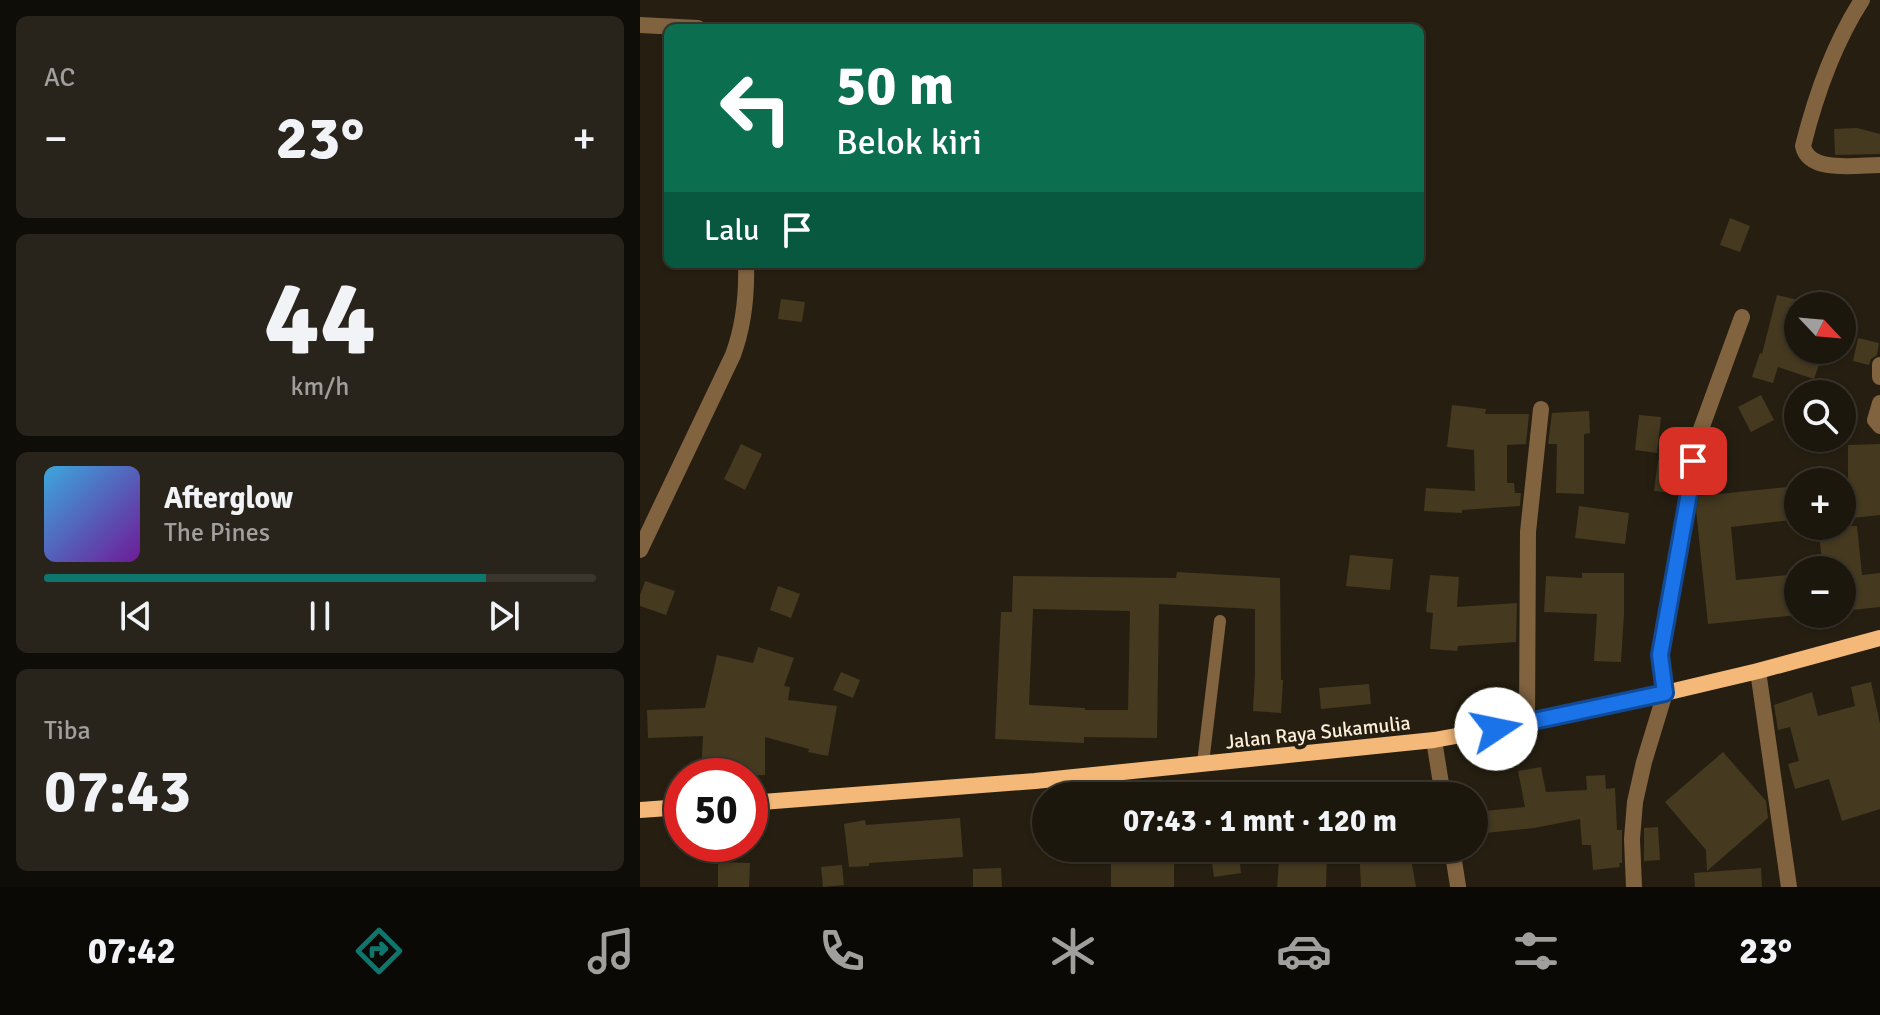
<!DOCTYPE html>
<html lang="id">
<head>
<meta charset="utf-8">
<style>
  body { margin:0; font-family:Signika,sans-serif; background:#29241b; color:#f1f3f6; height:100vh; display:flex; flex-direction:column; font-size:30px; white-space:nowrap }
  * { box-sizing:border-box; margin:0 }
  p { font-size:26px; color:#a09f9d }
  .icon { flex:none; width:44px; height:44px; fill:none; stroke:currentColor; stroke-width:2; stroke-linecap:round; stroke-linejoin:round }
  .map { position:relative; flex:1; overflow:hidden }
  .drawer { display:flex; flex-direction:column; gap:16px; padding:16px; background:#0f0d07; width:640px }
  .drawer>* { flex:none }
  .banner { position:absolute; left:24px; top:24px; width:760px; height:244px; border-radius:12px; box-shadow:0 2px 6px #0004,0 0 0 2px #3a362e; background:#0b6e4f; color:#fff; overflow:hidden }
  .needle { width:52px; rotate:116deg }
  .controls { position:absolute; left:1144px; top:292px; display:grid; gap:16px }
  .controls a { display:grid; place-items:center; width:72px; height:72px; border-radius:50%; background:#1c170d; box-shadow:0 2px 6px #0004,0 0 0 2px #3a362e; font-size:40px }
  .speed { position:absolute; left:24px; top:758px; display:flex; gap:16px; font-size:40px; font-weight:700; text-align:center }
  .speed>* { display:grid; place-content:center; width:104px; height:104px; border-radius:50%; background:#1c170d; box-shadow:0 2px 6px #0004,0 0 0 2px #3a362e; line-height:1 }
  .speed .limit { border:12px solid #d22; background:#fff; color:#111 }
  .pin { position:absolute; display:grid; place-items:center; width:68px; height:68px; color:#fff; margin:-34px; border-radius:16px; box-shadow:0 4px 12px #0006 }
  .me { position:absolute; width:88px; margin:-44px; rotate:79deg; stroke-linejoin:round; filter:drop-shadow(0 0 6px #0008) }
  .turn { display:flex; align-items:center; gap:28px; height:168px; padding:0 40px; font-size:36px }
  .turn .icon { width:104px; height:104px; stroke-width:2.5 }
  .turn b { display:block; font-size:56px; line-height:68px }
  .then { display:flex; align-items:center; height:76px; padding:0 40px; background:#0003; gap:16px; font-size:30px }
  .big { font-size:60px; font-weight:800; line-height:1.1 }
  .drawer .widget { flex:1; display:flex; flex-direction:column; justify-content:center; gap:12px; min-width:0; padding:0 28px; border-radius:12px; background:#29241b }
  .drawer .dial { align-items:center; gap:0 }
  .dial b { font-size:104px; line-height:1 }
  .song { display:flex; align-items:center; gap:24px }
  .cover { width:96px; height:96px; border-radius:12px; background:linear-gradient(135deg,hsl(200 70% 55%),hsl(280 70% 35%)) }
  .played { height:8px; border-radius:4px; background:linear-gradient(90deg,#0f766e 80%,#3a362e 80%) }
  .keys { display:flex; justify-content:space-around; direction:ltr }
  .heat { display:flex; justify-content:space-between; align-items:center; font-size:44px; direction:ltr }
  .trip { position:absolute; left:392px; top:782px; width:456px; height:80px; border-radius:40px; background:#1c170d; box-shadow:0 2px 6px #0004,0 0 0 2px #3a362e; font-weight:800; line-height:80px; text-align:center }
  .tab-bar { display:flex; height:128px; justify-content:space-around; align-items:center; background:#0b0905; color:#a09f9d }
  .tab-bar .icon { width:56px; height:56px }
  .tab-bar .active { color:#0f766e }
  .tab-bar b { font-size:36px; color:#f1f3f6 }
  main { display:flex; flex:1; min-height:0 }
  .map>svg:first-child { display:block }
</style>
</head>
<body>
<main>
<section class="drawer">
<div class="widget"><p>AC</p>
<div class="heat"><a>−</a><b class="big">23°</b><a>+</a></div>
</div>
<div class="widget dial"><b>44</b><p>km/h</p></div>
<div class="widget">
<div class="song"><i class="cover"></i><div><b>Afterglow</b><p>The Pines</p></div></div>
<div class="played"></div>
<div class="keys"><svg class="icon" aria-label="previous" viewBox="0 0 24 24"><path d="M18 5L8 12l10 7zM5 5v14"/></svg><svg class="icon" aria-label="pause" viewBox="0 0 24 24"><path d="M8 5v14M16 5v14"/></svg><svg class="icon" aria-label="next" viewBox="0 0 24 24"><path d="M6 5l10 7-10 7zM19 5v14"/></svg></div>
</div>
<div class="widget"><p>Tiba</p><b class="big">07:43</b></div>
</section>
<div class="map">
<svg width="1240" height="887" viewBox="0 0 1240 887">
  <rect width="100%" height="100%" fill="#261f11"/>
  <path fill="#45391f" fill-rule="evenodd" d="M1217,128L1240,134V154L1195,155L1194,129Z
    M1090,218L1110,226L1100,252L1080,245Z
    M1137,295L1158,300V350H1184L1174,379L1138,367L1133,383L1112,377L1120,353L1122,354Z
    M141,299L165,302L162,322L138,319Z
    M1218,338L1239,343L1237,355L1231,359L1229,365L1213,361Z
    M1121,395L1134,420L1111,432L1098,407Z
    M812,405L846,409L845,414H889L886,444L867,445V483H874L875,493H881L880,506L822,510V513L784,511L786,488L835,491L834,450L807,447Z
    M949,411L950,433L944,434V494L916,493L917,444H908L912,413Z
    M999,415L1021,417L1017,453L995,450Z
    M101,444L122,454L105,490L84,479Z
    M1240,444V515L1202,519V481L1208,480V445Z
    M1018,460L1037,462L1034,493L1014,491Z
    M1158,486V519L1091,527L1096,580L1158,574V615L1068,624L1056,510L1059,496Z
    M939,506L989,513L985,544L935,538Z
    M1178,526H1217L1222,575L1240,573V607L1202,611V570H1183Z
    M710,555L753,559L750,590L706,586Z
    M537,572L640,578L641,680H643L641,713L613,711L615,674V609L519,604L517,738L444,737V743L355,739L361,612H372L373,576L536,578ZM393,609L490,611L488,710H445V708L389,705Z
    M942,573H984V614L981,662L954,661L957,614L904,612L906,576L942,578Z
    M790,575L819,577L817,607L877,603L876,642L818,646L817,651L790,649L793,613L786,612Z
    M5,581L35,591L26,615L0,606V595Z
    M138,586L160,594L151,618L130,610Z
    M118,647L154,658L144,686L150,687L148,700L197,706L188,756L168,752L169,749L125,737V775L90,776V774L61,773L63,736L8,738L7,710L65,708L77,655L113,663Z
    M201,672L220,680L213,698L193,690Z
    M1231,682L1240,724V809L1202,821L1189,779L1155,789L1148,764L1159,761L1150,727L1138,730L1134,705L1172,692L1178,716L1215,706L1211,687Z
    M729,684L731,704L681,709L679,688Z
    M1083,752L1126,801L1128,818L1067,871L1066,850L1025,802Z
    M901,767L906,792L947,790L946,776L965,775L966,789L975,788L977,830H982V863H979L980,867L953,870L951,845H942L940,819L894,828L836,834L834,812L885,807L878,771Z
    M320,818L323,857L229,863V866L209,867L204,824L225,820L226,825Z
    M1018,827L1020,860L1004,861V828Z
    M570,848H598L601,873L574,877Z
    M640,848H687L686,887H637Z
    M719,848H769L776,887H721Z
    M534,849V887H471V854H514V850Z
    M78,862L110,863L109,887H78Z
    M202,865L204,885L183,887L181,867Z
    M361,868L362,887H333V869Z
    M1121,868L1122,887H1055L1054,873Z"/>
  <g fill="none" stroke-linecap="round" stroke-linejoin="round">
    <path stroke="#816340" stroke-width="12" d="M563,763L580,621"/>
    <path stroke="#816340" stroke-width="16" d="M1222,0C1193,45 1176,94 1163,146C1169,174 1218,165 1240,165
      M0,25L58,28
      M1240,365V377
      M1240,403L1235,420L1240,426
      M0,550L93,355C104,325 107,296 106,264
      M1118,671L1149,887
      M887,723L888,532L901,409
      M794,740L803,796
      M812,848L818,886
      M994,887L992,839L995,802L1004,762L1025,693L1020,655L1057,440L1102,317"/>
    <path stroke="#f4b978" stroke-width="16" d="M110,803L395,781L794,740L887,723L1025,693L1118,671L1240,638
      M0,810L42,807"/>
  </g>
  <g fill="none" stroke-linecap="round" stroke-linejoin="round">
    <defs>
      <path id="route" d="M856,729L1025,693L1020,655L1051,482L1053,461"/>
    </defs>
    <use href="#route" stroke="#114b97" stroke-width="20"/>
    <use href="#route" stroke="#1a73e8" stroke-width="14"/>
  </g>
  <g text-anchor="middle" stroke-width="8" stroke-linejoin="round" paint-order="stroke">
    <g font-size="20" fill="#fceed9" stroke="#261f11">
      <text transform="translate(678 732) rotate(-6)" y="7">Jalan Raya Sukamulia</text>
    </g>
  </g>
</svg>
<div class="controls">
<a><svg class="needle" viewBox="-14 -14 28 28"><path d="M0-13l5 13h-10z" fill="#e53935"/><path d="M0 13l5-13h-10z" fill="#a09f9d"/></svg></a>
<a><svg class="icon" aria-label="search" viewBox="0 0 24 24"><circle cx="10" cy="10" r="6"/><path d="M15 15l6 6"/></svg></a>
<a>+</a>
<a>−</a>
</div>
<div class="speed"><div class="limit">50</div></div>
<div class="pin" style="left:1053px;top:461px;background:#d93025"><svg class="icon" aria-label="arrive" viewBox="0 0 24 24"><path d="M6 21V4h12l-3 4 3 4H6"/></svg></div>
<svg class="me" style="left:856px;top:729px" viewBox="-20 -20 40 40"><circle r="19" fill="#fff"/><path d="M0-13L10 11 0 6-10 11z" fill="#1a73e8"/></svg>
<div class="trip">07:43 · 1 mnt · 120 m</div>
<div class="banner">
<div class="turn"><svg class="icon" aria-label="left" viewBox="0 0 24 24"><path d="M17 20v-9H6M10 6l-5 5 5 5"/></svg><div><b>50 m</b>Belok kiri</div></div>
<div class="then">Lalu<svg class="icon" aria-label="arrive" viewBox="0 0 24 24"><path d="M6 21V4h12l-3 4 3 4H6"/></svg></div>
</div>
</div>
</main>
<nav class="tab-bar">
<b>07:42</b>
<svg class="icon active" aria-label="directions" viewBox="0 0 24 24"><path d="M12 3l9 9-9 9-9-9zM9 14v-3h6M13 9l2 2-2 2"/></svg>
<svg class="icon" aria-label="music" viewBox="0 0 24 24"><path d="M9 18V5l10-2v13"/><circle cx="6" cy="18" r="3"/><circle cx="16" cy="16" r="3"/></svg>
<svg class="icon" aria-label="phone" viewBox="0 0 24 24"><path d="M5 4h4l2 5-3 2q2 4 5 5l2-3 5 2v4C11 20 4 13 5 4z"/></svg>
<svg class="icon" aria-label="climate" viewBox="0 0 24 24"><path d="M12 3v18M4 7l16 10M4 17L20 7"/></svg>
<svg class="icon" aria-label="car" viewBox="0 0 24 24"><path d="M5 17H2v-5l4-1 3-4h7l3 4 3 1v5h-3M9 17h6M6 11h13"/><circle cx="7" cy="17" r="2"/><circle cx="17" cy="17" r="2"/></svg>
<svg class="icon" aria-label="filters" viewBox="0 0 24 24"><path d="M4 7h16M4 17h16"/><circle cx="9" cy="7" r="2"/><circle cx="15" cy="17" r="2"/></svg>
<b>23°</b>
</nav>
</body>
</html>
